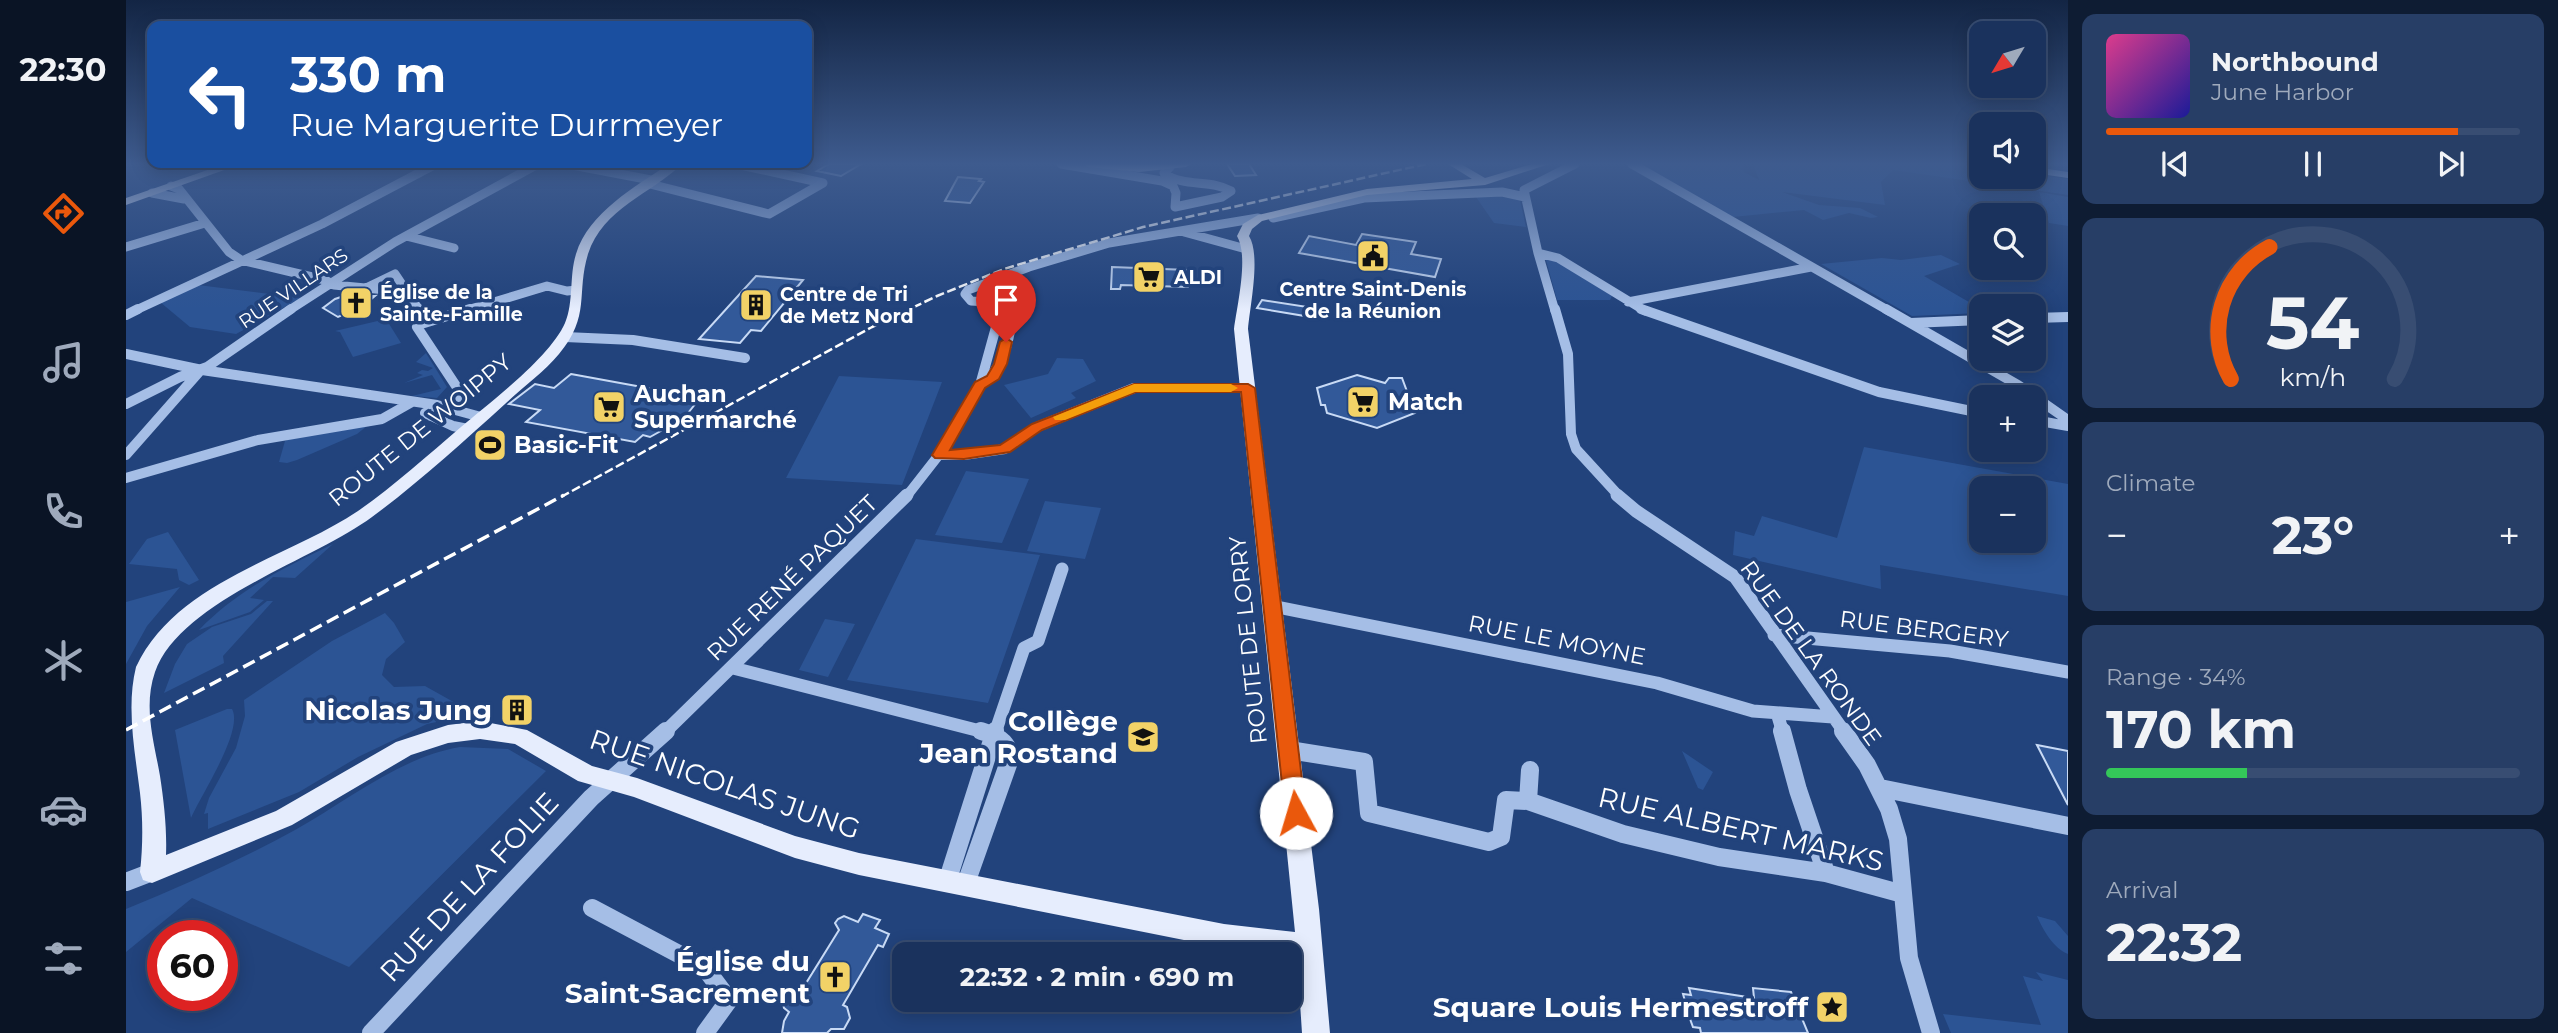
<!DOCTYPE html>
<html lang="en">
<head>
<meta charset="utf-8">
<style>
  body { margin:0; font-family:Montserrat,sans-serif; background:#273e66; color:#f1f3f6; height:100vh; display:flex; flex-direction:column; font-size:26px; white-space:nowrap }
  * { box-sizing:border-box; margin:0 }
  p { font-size:23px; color:#9faabc }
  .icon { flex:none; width:38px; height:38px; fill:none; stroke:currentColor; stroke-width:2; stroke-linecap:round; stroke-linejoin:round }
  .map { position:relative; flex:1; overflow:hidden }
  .panel { display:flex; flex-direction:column; gap:14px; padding:14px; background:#0e1c33; width:490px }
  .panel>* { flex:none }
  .guide { position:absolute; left:21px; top:21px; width:665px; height:147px; border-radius:14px; box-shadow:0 4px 18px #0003,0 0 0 2px #384d72; background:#1a4fa0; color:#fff; overflow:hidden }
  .needle { width:46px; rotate:232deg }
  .controls { position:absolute; left:1843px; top:21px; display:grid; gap:14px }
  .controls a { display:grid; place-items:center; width:77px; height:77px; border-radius:14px; background:#1a325d; box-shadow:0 4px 18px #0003,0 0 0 2px #384d72; font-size:35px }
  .speed { position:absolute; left:21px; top:920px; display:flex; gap:14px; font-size:35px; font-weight:700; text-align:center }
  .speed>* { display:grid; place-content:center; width:91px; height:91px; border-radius:50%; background:#1a325d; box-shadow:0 4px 18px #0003,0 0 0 2px #384d72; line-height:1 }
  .speed .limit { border:10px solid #d22; background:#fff; color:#111 }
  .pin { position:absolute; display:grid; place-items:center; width:60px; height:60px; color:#fff; margin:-72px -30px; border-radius:50% 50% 50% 0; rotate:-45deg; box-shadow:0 0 7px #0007 }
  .pin .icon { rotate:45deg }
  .me { position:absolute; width:77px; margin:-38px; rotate:354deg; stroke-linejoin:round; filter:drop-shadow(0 0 5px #0008) }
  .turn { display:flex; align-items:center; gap:24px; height:147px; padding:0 28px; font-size:32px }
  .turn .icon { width:91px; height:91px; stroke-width:2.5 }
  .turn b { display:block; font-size:49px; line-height:60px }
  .big { font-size:52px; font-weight:700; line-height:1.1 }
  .panel .tile { flex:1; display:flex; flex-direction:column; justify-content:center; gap:10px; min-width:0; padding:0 24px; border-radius:14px; background:#273e66 }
  .panel .dial { align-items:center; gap:0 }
  .dial svg { height:182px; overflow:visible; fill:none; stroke:#384d72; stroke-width:7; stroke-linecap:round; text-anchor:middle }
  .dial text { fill:#f1f3f6; stroke:none }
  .song { display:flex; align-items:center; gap:21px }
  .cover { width:84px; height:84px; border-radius:10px; background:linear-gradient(135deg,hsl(330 70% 55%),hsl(240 70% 35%)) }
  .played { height:7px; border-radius:4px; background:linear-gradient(90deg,#ea580c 85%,#384d72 85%) }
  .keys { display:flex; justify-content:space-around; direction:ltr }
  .heat { display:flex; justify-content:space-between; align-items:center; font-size:38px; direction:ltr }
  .charge { height:10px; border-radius:5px; background:linear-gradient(90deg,#34c759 34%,#384d72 0) }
  .trip { position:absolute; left:766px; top:942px; width:410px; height:70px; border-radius:14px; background:#1a325d; box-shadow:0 4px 18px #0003,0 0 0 2px #384d72; font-weight:700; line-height:70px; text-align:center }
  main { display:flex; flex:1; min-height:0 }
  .tabs { display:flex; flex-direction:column; width:126px; justify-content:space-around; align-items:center; background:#0a1425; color:#9faabc }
  .tabs .icon { width:49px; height:49px }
  .tabs .selected { color:#ea580c }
  .tabs b { font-size:32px; color:#f1f3f6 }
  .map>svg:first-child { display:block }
</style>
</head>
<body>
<main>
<nav class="tabs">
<b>22:30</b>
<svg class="icon selected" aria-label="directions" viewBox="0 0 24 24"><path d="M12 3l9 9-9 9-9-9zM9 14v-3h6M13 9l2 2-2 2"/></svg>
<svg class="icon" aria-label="music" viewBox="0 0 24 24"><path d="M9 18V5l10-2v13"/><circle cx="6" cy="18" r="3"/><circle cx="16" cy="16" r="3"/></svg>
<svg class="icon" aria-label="phone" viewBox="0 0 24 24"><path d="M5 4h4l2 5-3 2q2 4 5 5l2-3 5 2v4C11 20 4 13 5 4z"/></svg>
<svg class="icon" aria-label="climate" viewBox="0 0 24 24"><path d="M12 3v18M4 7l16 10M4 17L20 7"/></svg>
<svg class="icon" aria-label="car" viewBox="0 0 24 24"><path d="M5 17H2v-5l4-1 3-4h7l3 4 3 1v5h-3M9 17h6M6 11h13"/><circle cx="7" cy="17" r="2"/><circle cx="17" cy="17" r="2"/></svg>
<svg class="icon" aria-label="filters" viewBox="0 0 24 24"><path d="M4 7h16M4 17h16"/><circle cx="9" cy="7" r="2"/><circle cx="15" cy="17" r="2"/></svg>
</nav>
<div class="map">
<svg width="1942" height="1033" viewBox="0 0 1942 1033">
  <rect width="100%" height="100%" fill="#22437c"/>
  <path fill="#2c5494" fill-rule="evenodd" d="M1513,164H1617L1618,172L1633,180L1627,164H1846L1855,166V177H1908V174L1942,179V195L1767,170L1755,182L1759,205L1656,192L1693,205L1734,208L1752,217L1745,218L1723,213L1697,220L1678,210L1607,217Z
    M1913,192L1942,197V226L1923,223Z
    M1370,196L1394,200L1400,227L1368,223L1350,197Z
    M1815,255L1834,264L1798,276L1855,309V313L1786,316L1695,264L1756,258L1775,260Z
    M1425,258L1486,296L1484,300H1431L1420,260Z
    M72,285L175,298L110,334L64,327L34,302Z
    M260,319L275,343L227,357L214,332L209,331Z
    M300,353L321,387L311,398L286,396L315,389L306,375L278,383L297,375L291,373L296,370L302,371L307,368L290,362Z
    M931,358L957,359L970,381L945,393L950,398L905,418L878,385L922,374Z
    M713,376L816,382L776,485L660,478Z
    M241,426L231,434L171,460L161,463L153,462L159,441L164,439Z
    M1738,447L1942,484V596L1754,565L1755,589L1607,555L1609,531L1628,536L1636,516L1711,538ZM1855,488H1908V541H1855Z
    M840,471L903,479L876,543L809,535Z
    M919,501L975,508L959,559L901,551Z
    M42,532L73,580L63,585L53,580L51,569L3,564L21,539Z
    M790,539L914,555L862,703L721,680Z
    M207,544L169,578L147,577L124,598L138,600L124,612L73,630C113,589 156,569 207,544Z
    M54,587L21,626L0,664V602Z
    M141,601H147L97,656L98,663L38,693L49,664L61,644L86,627L125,614Z
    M259,613L268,623L279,642L260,659L256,675L268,687L299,686L349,714L301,724L232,757L173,792L82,829V813L78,814L83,798L110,748L119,716L118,700L206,641Z
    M699,619L729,624L702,677L673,670Z
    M101,709H106C118,730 75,795 65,818L49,730Z
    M334,747L382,749L420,771L223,967L66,898L0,952V909C58,885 114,860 169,830C223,800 272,758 334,747Z
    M1556,751L1587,772L1577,790L1572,788Z
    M1911,916L1929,921L1942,936V954C1927,948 1917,930 1911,916Z
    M1910,972L1942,980V1033H1825L1817,1014L1915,1025L1897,976L1917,981Z"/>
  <path fill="#325999" stroke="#c8daf5" stroke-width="2" d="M703,164H735L715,176L691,171Z
    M1101,164H1123L1130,175L1109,176Z
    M832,177L855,179L853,181L858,182L844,203L819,201Z
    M1236,234L1290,242L1285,254L1315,259L1309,277L1173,253L1183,236L1230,245Z
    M986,267L1062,270V287L995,285L994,289H985Z
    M630,276L677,280L635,331L625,330L614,343L573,339Z
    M224,294H233V297L249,296L236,307L212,317L197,308L209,299Z
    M1136,300L1142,301L1188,308L1185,317L1131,308Z
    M445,374L516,387L574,398L558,418L524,437L517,435L509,442L400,422L414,410L383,404L409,384L428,388Z
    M1231,375L1259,383L1263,378H1276L1289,413L1251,428L1201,413L1199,405H1195L1191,388Z
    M1911,745L1942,751V805L1930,782Z
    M737,914L754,920L749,928L763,934L757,947L752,945L717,1005L721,1007L724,1018L718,1029H705L701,1033H656L658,1021L663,1012L658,1008L656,1000L661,991L677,988L713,930L709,923L712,919L718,916L732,922Z
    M1563,988L1628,998L1627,988L1665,992L1682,1033H1575L1574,1028L1567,1027L1564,1019L1557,994L1565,995Z"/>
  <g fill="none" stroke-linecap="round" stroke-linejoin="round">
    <path stroke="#a5bee6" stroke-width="9" d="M441,164L525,180
      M610,164L697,183
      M935,164L1036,181L1047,186L1050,193L1049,207L1096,197L1105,191C1084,179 1058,188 1038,173L1044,167
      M1506,164L1763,311
      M520,183L643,214L697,183
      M45,186L53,189L103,252L115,260L199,280L208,285L281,292L294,311
      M26,193L58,199
      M1147,218L1238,198L1376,192L1399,197
      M1058,232L1120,249
      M280,236L328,248
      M0,247L79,223
      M1412,253L1432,258L1519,311
      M240,288L269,274L281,292
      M1502,302L1685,267
      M8,311L196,224L310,164
      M162,311L269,242L412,164
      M338,311L421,286L441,291L451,290
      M875,311L877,303
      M888,311L890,298H878L877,303L845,301L839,294L842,290L903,267L983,243L1132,218
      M1429,311L1412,253L1398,190L1449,164"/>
    <path stroke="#a5bee6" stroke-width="10" d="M293,309L299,319L291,327L336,395L305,416
      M1429,309L1442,354L1445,434L1450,449L1494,497
      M1515,309L1753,392L1855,413
      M1760,309L1892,385L1942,420
      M0,315L12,309
      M1908,318L1942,317
      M1785,323L1855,320
      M295,324L344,309
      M439,337L507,340L619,358
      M0,354L76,370L311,405L355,417
      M854,385C880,368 883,338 888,309
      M0,404L54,377L81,367L165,309
      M299,413L327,426L342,429
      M1908,420L1942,426
      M0,455L74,371
      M814,455H838L879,449L911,427L1008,388H1122
      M0,478L132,440L256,419L286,402
      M780,497L823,442L854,385L875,309"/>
    <path stroke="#a5bee6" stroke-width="13" d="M1491,495L1510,511L1609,577L1719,733
      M1146,606L1531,683L1627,711L1707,717
      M1648,635L1824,651L1942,672
      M607,668L862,733
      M1651,713L1657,733
      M538,733L781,495
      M869,733L898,648L912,641L936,569"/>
    <path stroke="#a5bee6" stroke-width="18" d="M1656,731L1672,790L1700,873
      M1717,731L1741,765L1763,809L1772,839L1783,958L1805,1033
      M1163,750L1238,762L1243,813L1363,842L1375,837L1380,800L1402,801L1497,834L1593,857L1700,873L1777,894
      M1754,788L1942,826
      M1402,801L1404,770
      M0,882L26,872
      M821,882L869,731
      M839,886L885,756C880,740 871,736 855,731
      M466,908L579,968L603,1000L579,1033
      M245,1033L465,798L540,731"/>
    <path fill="#e6edfd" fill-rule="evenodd" d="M99,164H115L0,205V198Z
      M543,164H556C525,194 477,208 462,254C450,293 465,316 433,354C418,372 396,388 379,404C336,443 292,483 246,517C188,560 54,601 29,672C17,707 28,741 34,776C38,802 41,829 40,855L150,811L270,742L322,725L354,721L401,730L466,766L511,778L669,836L733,853L1098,924L1169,932L1108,329C1111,306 1123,256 1111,236L1117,224L1132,215L1241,189L1346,179L1322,164H1335L1359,178L1406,164H1423L1359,185L1241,195L1136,221L1126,229L1123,236C1135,255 1124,306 1122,329L1193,909L1204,1033H1176L1171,957L1164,956V954L1098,948L733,875L669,858L508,797L452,781L389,744L354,739L322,743L285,755L166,825L26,883L17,880L14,872C17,845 17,819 14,793C9,752 0,707 10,667C50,582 160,559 232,511C268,486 302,455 335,427C365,402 424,357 439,323C448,302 443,276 450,254C463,212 509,187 543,164Z
      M957,164H1065L1060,167L1013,172L962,167Z
      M1908,167L1942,172V178L1908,173Z"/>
    <path stroke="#fff" stroke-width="2.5" stroke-dasharray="9 3.5" stroke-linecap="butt" d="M435,497L746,327L811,296L878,269L1017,227L1300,164"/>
    <path stroke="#fff" stroke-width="3.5" stroke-dasharray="13 6" stroke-linecap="butt" d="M0,730L438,495"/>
  </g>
  <linearGradient id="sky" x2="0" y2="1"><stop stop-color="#132544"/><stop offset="0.53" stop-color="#3e5b8e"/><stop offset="1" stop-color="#3e5b8e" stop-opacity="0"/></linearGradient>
  <rect width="1942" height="309" fill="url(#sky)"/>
  <path fill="#ea580c" stroke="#983908" stroke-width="2" d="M880,338L886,342L881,364L873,379L859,388L824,450L874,445L906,424L1008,384H1122L1129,388L1180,813L1177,819L1170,822L1162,819L1159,813L1115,392H1010L916,430L884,452L838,459L809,458L806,455L849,382L861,376L868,364L874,342Z"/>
  <path fill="#f59e0b" d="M1008,384H1105L1112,388L1105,392H1009L939,420H929L927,417Z"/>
  <defs>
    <symbol id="civic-square" viewBox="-11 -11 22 22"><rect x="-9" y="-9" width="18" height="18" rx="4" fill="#f2d267" stroke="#22437c"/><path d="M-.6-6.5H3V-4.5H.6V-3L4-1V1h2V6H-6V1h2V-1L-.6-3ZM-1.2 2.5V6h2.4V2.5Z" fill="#111"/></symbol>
    <symbol id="supermarket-square" viewBox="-11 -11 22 22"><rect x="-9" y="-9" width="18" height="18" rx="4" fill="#f2d267" stroke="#22437c"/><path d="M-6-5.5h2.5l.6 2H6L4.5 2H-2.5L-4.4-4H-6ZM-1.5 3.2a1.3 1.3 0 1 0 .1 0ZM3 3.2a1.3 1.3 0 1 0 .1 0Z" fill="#111"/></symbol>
    <symbol id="church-square" viewBox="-11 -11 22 22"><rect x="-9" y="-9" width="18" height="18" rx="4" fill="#f2d267" stroke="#22437c"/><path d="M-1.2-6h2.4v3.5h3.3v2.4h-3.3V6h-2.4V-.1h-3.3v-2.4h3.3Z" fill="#111"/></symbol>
    <symbol id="building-square" viewBox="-11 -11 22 22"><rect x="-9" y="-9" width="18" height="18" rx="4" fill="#f2d267" stroke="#22437c"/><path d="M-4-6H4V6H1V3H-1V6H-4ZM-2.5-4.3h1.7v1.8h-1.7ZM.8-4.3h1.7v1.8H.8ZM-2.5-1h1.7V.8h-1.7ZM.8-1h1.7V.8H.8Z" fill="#111"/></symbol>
    <symbol id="stadium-square" viewBox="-11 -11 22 22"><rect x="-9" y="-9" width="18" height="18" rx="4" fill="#f2d267" stroke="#22437c"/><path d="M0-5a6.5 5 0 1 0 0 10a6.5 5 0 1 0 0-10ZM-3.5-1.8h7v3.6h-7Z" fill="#111"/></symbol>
    <symbol id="school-square" viewBox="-11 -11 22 22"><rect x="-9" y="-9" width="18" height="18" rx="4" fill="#f2d267" stroke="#22437c"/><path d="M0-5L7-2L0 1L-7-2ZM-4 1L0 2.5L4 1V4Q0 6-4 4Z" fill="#111"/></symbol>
    <symbol id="sight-square" viewBox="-11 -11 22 22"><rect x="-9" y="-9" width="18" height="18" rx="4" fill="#f2d267" stroke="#22437c"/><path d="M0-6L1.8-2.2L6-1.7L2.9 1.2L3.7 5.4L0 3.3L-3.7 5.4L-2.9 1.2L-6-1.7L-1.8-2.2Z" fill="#111"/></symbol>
  </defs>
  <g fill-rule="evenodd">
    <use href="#civic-square" x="1228" y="237" width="38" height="38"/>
    <use href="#supermarket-square" x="1004" y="258" width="38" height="38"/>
    <use href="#church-square" x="211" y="284" width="38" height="38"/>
    <use href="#building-square" x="611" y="286" width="38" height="38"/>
    <use href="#supermarket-square" x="1218" y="383" width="38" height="38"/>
    <use href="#supermarket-square" x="464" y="388" width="38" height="38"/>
    <use href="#stadium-square" x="345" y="426" width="38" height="38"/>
    <use href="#building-square" x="372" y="691" width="38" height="38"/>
    <use href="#school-square" x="998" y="718" width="38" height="38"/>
    <use href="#church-square" x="690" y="958" width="38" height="38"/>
    <use href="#sight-square" x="1687" y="988" width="38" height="38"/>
  </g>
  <g text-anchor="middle" stroke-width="7" stroke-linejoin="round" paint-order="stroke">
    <g font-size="19" font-weight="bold" fill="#fff" stroke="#22437c" text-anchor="start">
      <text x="1048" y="284">ALDI</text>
      <text x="1247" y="296" text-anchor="middle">Centre Saint-Denis<tspan x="1247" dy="22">de la Réunion</tspan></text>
      <text x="254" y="299">Église de la<tspan x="254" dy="22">Sainte-Famille</tspan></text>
      <text x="654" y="301">Centre de Tri<tspan x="654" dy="22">de Metz Nord</tspan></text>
    </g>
    <g font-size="19" fill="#fff" stroke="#22437c">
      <text transform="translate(167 288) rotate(-34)" y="7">RUE VILLARS</text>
    </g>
    <g font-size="23" font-weight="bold" fill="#fff" stroke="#22437c" text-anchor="start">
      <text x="508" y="402">Auchan<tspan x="508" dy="26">Supermarché</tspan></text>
      <text x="1262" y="410">Match</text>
      <text x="388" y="453">Basic-Fit</text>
    </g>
    <g font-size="23" fill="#fff" stroke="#22437c">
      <text transform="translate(294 430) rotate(-39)" y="8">ROUTE DE WOIPPY</text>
      <text transform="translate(666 578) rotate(-44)" y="8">RUE RENÉ PAQUET</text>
      <text transform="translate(1798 629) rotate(7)" y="8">RUE BERGERY</text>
      <text transform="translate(1122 640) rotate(-96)" y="8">ROUTE DE LORRY</text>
      <text transform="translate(1431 640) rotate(11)" y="8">RUE LE MOYNE</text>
      <text transform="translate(1685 653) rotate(54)" y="8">RUE DE LA RONDE</text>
    </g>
    <g font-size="28" font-weight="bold" fill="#fff" stroke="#22437c" text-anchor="end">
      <text x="366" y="720">Nicolas Jung</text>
      <text x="992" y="731">Collège<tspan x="992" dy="32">Jean Rostand</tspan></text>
      <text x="684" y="971">Église du<tspan x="684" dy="32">Saint-Sacrement</tspan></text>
      <text x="1682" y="1017">Square Louis Hermestroff</text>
    </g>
    <g font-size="28" fill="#fff" stroke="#22437c">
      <text transform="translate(599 784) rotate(19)" y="10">RUE NICOLAS JUNG</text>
      <text transform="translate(1615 829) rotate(13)" y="10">RUE ALBERT MARKS</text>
      <text transform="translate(343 887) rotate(-47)" y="10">RUE DE LA FOLIE</text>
    </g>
  </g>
</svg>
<div class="controls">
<a><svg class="needle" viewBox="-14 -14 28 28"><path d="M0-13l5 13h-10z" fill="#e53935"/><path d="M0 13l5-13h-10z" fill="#9faabc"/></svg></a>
<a><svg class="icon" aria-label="sound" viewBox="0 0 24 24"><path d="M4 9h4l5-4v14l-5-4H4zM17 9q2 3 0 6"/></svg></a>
<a><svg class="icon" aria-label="search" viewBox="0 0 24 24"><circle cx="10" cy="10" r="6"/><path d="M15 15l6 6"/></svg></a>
<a><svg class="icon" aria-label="layers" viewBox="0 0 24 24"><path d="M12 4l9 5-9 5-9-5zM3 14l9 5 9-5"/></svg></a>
<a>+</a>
<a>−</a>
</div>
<div class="speed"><div class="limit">60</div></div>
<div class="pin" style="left:880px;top:342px;background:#d93025"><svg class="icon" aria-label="arrive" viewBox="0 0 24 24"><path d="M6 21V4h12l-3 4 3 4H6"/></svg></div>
<svg class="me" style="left:1170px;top:813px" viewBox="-20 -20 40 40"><circle r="19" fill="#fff"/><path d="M0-13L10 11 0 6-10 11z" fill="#ea580c"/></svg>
<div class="trip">22:32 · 2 min · 690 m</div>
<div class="guide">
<div class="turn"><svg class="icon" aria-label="left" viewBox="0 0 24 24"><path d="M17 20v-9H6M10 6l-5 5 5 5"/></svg><div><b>330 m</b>Rue Marguerite Durrmeyer</div></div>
</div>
</div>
<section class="panel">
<div class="tile">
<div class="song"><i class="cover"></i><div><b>Northbound</b><p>June Harbor</p></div></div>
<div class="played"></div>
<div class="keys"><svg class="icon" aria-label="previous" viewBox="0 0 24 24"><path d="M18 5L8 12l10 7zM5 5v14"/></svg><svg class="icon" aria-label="pause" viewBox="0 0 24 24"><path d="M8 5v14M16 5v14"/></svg><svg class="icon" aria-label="next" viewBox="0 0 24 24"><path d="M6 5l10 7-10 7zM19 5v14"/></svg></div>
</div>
<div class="tile dial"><svg viewBox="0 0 100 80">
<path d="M14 69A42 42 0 1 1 86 69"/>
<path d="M14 69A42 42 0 0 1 31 11" stroke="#ea580c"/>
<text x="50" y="56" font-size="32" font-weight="700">54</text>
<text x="50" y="72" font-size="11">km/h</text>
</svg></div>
<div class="tile"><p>Climate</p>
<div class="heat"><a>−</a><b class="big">23°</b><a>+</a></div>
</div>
<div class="tile"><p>Range · 34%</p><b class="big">170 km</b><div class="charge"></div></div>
<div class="tile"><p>Arrival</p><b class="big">22:32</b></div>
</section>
</main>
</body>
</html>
